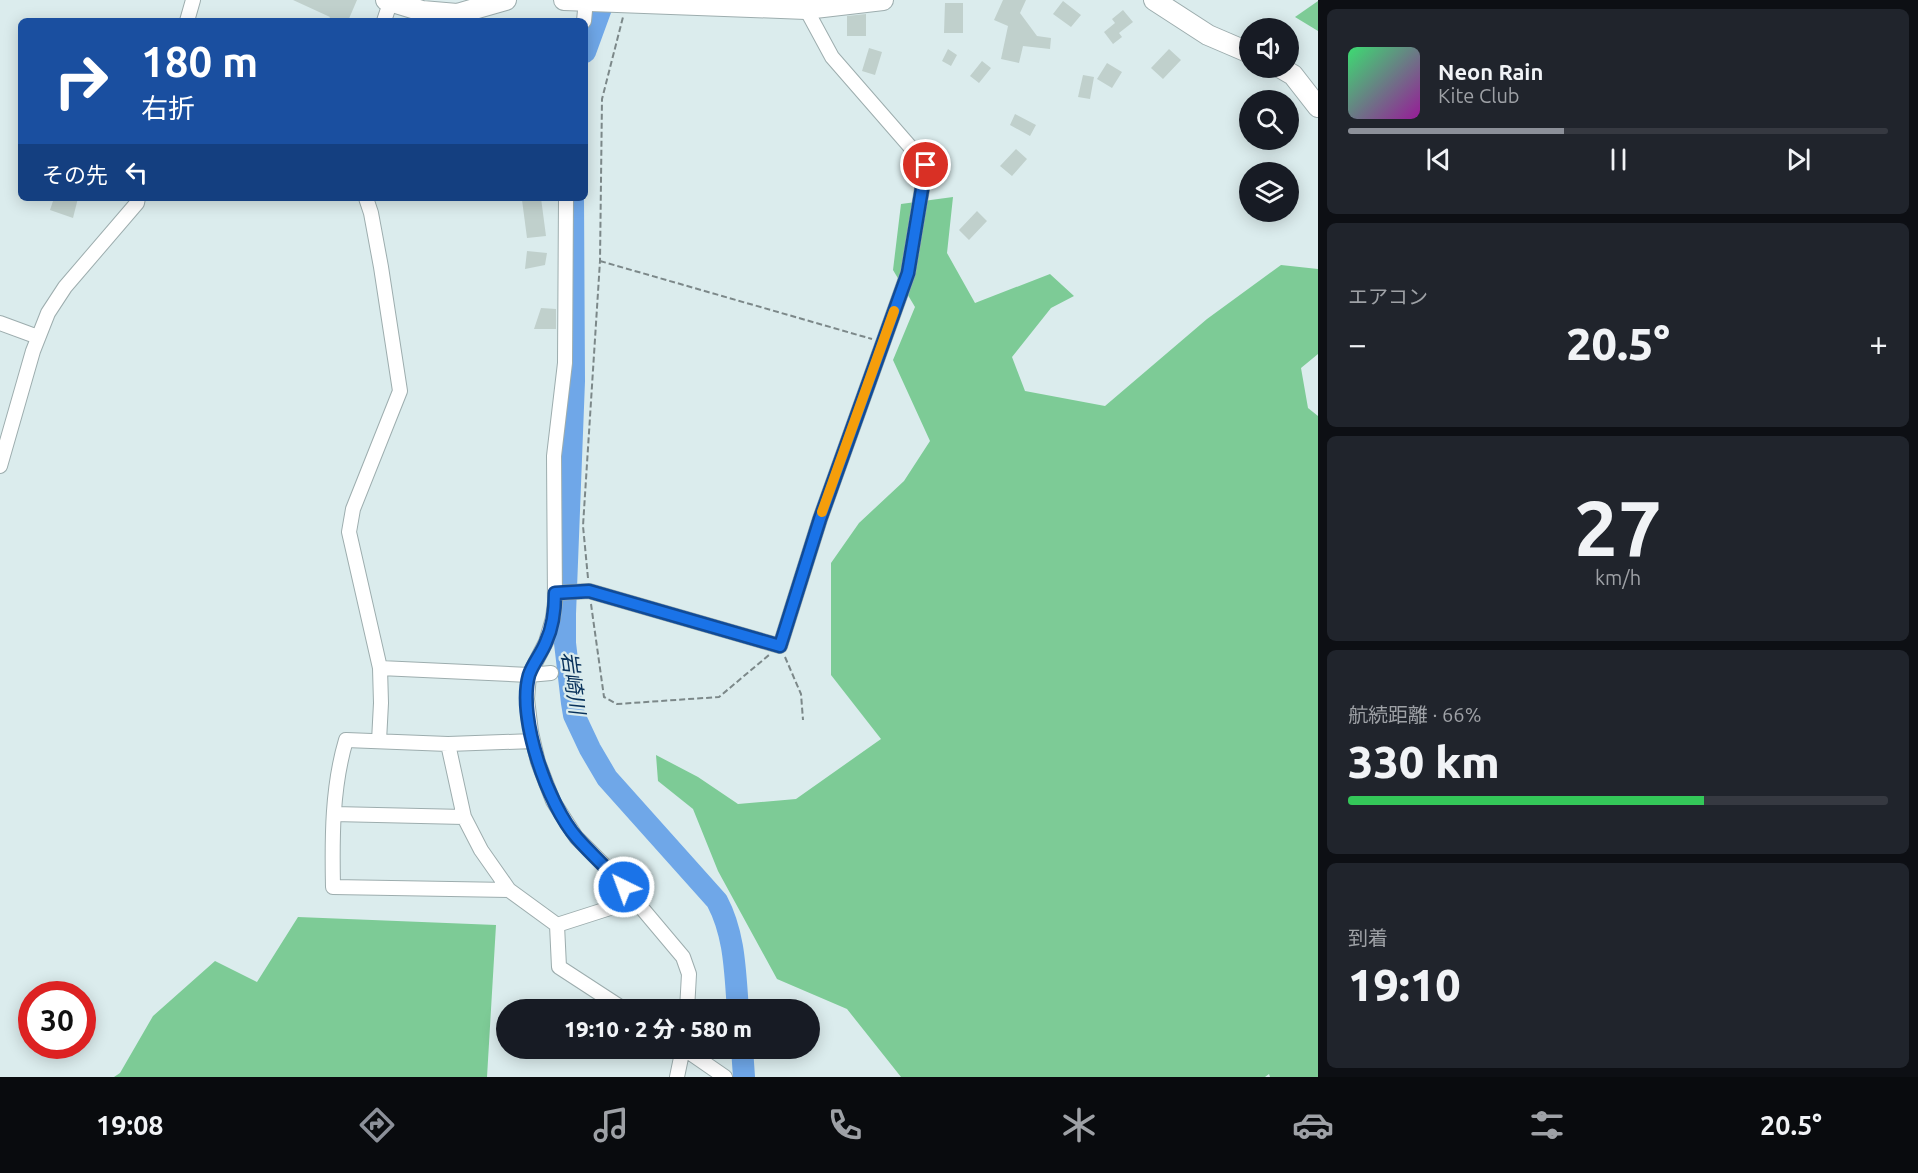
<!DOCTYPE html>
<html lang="ja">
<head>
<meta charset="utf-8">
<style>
  body { margin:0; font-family:Ubuntu,"Noto Sans JP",sans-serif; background:#20242c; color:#f1f3f6; height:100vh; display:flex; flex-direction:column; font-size:22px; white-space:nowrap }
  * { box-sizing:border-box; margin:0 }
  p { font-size:20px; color:#9ea1a6 }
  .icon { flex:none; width:33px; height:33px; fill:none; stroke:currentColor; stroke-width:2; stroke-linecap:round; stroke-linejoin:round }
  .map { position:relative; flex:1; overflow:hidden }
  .panel { display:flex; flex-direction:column; gap:9px; padding:9px; background:#0d0f14; width:600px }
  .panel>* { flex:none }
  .hud { position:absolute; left:18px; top:18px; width:570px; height:183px; border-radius:9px; box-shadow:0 3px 15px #0003; background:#1a4fa0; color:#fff; overflow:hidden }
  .controls { position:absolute; left:1239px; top:18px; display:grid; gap:12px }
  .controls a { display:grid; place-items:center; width:60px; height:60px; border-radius:50%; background:#171b24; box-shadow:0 3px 15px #0003; font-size:30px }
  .speed { position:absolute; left:18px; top:981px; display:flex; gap:12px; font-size:30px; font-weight:700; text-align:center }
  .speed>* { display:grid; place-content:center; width:78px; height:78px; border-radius:50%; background:#171b24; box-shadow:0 3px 15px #0003; line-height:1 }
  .speed .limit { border:9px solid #d22; background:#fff; color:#111 }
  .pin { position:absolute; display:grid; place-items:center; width:51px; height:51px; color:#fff; margin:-26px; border:3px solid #fff; border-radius:50%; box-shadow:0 2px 6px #0007 }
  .me { position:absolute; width:66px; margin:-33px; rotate:318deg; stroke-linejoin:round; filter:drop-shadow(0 0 4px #0008) }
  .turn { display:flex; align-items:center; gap:21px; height:126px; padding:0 24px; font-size:27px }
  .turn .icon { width:78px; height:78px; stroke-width:2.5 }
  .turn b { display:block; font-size:42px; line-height:51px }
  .then { display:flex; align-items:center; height:57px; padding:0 24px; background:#0003; gap:12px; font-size:22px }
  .big { font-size:45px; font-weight:800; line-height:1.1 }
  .panel .tile { flex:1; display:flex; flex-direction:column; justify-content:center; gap:9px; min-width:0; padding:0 21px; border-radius:9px; background:#20242c }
  .panel .dial { align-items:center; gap:0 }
  .dial b { font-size:78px; line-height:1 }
  .song { display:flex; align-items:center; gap:18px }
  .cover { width:72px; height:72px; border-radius:9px; background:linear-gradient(135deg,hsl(140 70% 55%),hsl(300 70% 35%)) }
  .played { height:6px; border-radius:3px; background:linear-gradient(90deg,#8c9099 40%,#363941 40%) }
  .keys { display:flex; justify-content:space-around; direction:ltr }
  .heat { display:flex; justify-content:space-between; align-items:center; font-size:33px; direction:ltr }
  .charge { height:9px; border-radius:4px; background:linear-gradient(90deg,#34c759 66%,#363941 0) }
  .trip { position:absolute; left:496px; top:999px; width:324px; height:60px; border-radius:30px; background:#171b24; box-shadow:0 3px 15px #0003; font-weight:800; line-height:60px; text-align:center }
  .tabs { display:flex; height:96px; justify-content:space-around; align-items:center; background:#090b0e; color:#9ea1a6 }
  .tabs .icon { width:42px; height:42px }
  .tabs .active { color:#8c9099 }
  .tabs b { font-size:27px; color:#f1f3f6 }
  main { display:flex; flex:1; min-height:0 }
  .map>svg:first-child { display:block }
</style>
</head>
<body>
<main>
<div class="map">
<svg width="1318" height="1077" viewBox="0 0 1318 1077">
  <rect width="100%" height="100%" fill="#dbeced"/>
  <path fill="#7dcb96" d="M1318,1V31L1295,17Z
    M953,197L947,253L975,303L1050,274L1074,296L1051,308L1012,357L1025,391L1105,406L1207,319L1281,265L1318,269V354L1301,368L1308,408L1318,416V1077H1270L1269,1074L1265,1077H901L847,1009L777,979L718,871L693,809L658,781L656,755L698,777L738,804L796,799L881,739L831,675V563L859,523L904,481L930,441L893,360L915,307L893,270L901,204Z
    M298,917L496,925L487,1077H114L120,1073L153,1016L215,961L257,982Z"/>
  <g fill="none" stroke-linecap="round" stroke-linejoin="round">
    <path stroke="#6fa7e8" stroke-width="22" d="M585,52L604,0
      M573,198L574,381L565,614V643L572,703L574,715L590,749L607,778L717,901C735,935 735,972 738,1010
      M742,1048L744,1077"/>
  </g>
  <path fill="#c0d0cc" d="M293,0H357L348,21H328L330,17Z
    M1003,0H1026L1020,13L1037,36L1051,38L1050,49L1023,46L1019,63L1001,59L1008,26L994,20Z
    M1063,1L1081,15L1071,27L1053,14Z
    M945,3H963V33H944Z
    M1123,10L1133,22L1119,33L1122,37L1113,44L1104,32L1115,23L1112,19Z
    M866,14V36H847V16Z
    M869,48L882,52L875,75L862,71Z
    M948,49L957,55L951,66L942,61Z
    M1169,49L1181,60L1163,79L1151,68Z
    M982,61L991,68L979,83L970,76Z
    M1107,63L1122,72L1112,88L1097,79Z
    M1083,75L1094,77L1090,99L1078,97Z
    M1015,114L1036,125L1030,136L1010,125Z
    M1016,149L1027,159L1012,176L1000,166Z
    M54,198H78L73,218L50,210Z
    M541,198L546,236L527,238L522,200Z
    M977,211L987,221L969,240L959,230Z
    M527,251L547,253L545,265L525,269Z
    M541,308L556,309V329H534Z"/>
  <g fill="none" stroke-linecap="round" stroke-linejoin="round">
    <defs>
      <path id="street" d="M187,21L193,0
        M384,21L390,3
        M584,21L586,0
        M366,198L371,213L381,267L400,391L353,509L349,532L380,668L381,703L379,741
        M566,198L565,363L554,456L555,602L553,618L546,642L529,675L527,699L531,732L538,762L553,801L576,837L614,875L683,957L689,974L687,1010
        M0,323L38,337
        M0,466L33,351L48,313L65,287L137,203L138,198
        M555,593L589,591L780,646L820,519L908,273L926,165L832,57L806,9
        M380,668L529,675L551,673
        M448,744L464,817L481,850L509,890L557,925
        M334,814L464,817
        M509,890L333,887C332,838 332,787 346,740L448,744L533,741
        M625,1010L559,967L557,925L635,900
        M683,1048L725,1077
        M677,1077L683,1048"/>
      <path id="secondary" d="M386,0L422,11L457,14L506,0
        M564,0L806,9L883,0
        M1154,0L1208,35L1250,53
        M1281,68L1293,75L1318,107"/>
    </defs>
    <use href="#street" stroke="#9dadae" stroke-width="16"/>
    <use href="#secondary" stroke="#9dadae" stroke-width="22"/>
    <path stroke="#7c8889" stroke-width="2" stroke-dasharray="6 3" stroke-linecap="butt" d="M600,261L872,339
      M588,578L583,526L600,261L602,99L623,17
      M591,604L604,697L617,704L719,697L769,655
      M785,657L801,694L803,720"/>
    <use href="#street" stroke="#fff" stroke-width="14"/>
    <use href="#secondary" stroke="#fff" stroke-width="20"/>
  </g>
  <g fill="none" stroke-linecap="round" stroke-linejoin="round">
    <defs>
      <path id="route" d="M624,887C609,870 592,855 577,838C548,805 517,718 529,675C533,663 542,653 546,642C553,627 555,610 555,593L589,591L780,646L820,519L908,273L926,165"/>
    </defs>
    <use href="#route" stroke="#114b97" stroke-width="15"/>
    <use href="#route" stroke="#1a73e8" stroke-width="10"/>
    <path stroke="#f59e0b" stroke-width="10" d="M822,512L894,311"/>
  </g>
  <g text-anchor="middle" stroke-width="4.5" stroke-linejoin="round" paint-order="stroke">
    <g font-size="21" font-style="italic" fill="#09325b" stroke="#dbeced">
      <text transform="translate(573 683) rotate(82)" y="7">岩崎川</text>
    </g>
  </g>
</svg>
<div class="controls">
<a><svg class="icon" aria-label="sound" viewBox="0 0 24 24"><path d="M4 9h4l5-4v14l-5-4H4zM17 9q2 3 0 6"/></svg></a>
<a><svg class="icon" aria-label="search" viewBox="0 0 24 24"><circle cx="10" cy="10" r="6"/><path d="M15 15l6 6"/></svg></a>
<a><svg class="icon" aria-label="layers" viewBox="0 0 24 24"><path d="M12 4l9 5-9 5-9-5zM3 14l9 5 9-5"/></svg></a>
</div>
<div class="speed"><div class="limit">30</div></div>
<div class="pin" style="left:926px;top:165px;background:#d93025"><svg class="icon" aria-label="arrive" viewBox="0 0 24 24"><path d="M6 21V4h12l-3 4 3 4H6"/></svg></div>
<svg class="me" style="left:624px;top:887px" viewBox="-20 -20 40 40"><circle r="17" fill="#1a73e8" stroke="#fff" stroke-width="3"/><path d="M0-11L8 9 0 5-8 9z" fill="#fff"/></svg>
<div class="trip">19:10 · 2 分 · 580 m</div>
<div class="hud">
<div class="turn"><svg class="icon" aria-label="right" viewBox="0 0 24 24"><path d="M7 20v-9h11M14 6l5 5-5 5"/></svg><div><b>180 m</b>右折</div></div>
<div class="then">その先<svg class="icon" aria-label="left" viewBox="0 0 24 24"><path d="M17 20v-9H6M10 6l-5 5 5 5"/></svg></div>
</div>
</div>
<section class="panel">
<div class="tile">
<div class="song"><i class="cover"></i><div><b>Neon Rain</b><p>Kite Club</p></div></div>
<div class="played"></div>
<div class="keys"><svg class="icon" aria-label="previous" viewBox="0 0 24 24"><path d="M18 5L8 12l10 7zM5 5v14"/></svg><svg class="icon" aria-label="pause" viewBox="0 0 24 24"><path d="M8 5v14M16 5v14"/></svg><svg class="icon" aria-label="next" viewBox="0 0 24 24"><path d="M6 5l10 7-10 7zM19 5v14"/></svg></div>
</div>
<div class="tile"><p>エアコン</p>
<div class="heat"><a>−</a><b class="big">20.5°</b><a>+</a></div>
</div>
<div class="tile dial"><b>27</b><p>km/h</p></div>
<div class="tile"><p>航続距離 · 66%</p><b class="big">330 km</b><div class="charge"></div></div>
<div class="tile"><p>到着</p><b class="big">19:10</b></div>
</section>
</main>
<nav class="tabs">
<b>19:08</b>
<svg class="icon active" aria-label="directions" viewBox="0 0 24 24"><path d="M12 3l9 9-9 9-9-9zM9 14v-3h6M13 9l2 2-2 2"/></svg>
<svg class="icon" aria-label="music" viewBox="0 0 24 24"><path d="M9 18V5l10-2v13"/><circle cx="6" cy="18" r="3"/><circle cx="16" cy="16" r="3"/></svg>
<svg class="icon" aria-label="phone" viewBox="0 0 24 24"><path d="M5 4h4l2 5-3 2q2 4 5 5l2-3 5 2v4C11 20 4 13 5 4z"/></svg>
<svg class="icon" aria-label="climate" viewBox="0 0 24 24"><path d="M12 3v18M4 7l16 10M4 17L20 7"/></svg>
<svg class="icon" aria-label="car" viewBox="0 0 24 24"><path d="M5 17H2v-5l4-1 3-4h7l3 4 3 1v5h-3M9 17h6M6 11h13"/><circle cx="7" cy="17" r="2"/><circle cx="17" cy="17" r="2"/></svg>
<svg class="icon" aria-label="filters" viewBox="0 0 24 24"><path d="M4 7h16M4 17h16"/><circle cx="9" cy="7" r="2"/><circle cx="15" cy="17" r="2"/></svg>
<b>20.5°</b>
</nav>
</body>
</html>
